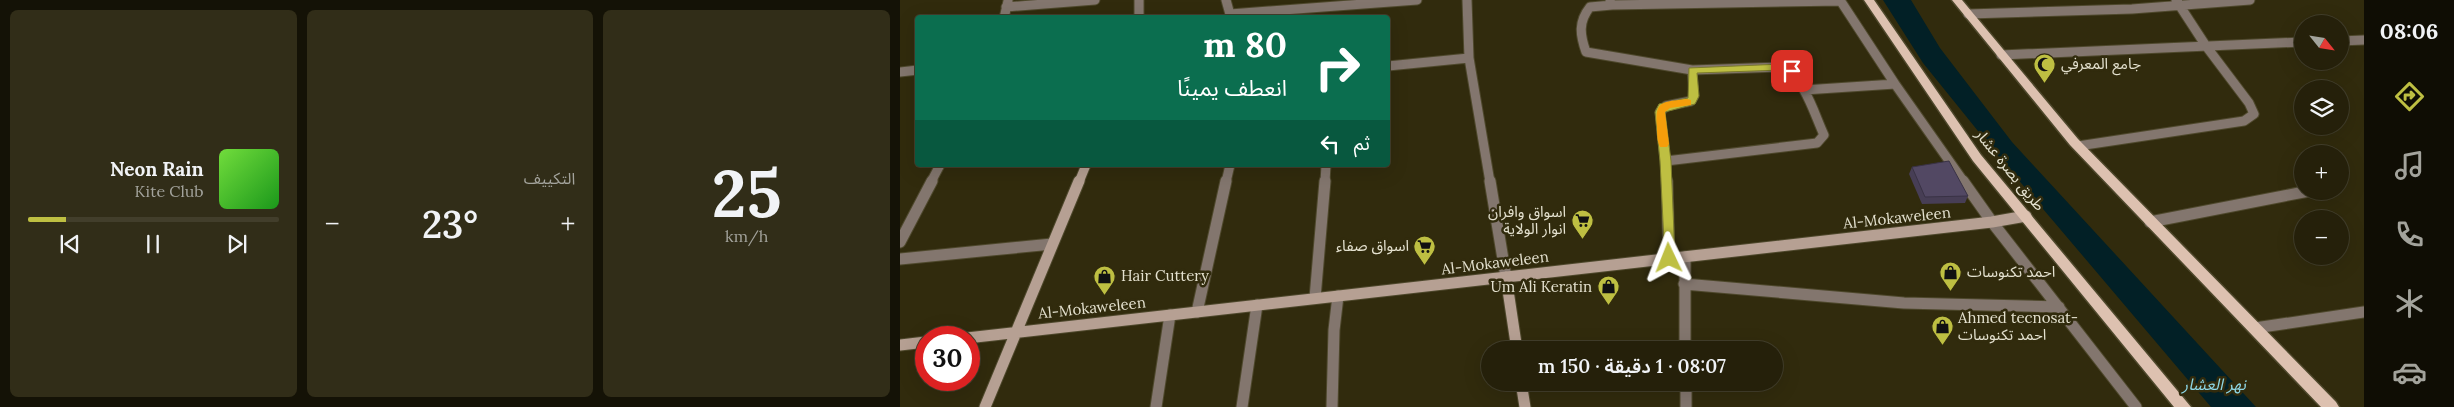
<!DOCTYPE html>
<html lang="ar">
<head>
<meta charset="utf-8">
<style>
  body { margin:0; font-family:Lora,"Noto Sans Arabic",serif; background:#312d18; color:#f1f3f6; direction:rtl; height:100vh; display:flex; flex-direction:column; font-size:19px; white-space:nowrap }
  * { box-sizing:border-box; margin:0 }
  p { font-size:16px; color:#a3a39c }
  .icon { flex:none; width:28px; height:28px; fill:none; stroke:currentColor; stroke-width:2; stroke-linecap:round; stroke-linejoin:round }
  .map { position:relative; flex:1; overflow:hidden; direction:ltr }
  .sheet { display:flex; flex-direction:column; gap:10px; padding:10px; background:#141206; width:900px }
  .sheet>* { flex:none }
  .guide { position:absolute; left:15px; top:15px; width:475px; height:152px; border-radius:5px; box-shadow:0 5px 20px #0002,0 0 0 1px #423e2b; direction:rtl; background:#0b6e4f; color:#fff; overflow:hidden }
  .needle { width:32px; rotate:120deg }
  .controls { position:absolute; left:1394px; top:15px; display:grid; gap:10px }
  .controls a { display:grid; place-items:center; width:55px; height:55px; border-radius:50%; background:#25200a; box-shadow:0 5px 20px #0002,0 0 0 1px #423e2b; font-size:25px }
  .speed { position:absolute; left:15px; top:326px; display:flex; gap:10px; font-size:25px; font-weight:700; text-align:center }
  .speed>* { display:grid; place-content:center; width:65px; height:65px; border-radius:50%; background:#25200a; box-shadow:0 5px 20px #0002,0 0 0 1px #423e2b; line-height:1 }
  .speed .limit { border:8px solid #d22; background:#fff; color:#111 }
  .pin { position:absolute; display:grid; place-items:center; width:42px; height:42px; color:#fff; margin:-21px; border-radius:10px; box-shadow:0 2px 8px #0006 }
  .me { position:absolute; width:55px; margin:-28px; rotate:358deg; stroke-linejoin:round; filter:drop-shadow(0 0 4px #0008) }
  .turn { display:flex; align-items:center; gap:18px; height:105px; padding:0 20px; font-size:22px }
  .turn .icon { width:65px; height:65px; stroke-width:2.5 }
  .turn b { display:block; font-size:35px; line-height:42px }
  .then { display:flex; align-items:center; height:48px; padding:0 20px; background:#0003; gap:10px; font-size:19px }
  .big { font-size:38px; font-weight:600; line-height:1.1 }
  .sheet .card { flex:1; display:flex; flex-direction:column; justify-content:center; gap:8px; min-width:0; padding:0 18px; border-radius:8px; background:#312d18 }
  .sheet .dial { align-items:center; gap:0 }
  .dial b { font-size:65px; line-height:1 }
  .song { display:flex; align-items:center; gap:15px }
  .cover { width:60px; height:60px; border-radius:8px; background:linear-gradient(135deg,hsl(100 70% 55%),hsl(120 70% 35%)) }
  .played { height:5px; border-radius:2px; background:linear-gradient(90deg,#bebf42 15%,#423e2b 15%) }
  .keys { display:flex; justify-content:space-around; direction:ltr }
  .heat { display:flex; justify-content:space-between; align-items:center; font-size:28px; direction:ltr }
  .sheet .tiles { flex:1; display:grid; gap:10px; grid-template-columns:repeat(3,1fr) }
  .trip { position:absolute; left:581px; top:341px; width:302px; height:50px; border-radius:25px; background:#25200a; box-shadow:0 5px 20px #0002,0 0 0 1px #423e2b; font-weight:600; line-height:50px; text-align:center; direction:rtl }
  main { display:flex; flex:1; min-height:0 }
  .tab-bar { display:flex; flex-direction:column; width:90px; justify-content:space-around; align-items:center; background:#0f0d04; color:#a3a39c }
  .tab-bar .icon { width:35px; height:35px }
  .tab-bar .on { color:#bebf42 }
  .tab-bar b { font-size:22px; color:#f1f3f6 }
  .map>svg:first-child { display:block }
</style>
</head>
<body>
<main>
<nav class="tab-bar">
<b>08:06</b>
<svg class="icon on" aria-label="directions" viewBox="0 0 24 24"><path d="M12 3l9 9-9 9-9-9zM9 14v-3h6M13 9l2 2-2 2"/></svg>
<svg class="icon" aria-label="music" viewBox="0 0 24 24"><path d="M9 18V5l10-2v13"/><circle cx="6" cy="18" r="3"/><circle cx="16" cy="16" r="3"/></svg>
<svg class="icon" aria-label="phone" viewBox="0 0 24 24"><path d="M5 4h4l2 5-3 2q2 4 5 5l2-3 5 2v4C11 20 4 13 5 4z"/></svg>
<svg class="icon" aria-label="climate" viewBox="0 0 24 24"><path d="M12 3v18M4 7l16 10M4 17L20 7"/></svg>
<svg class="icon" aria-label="car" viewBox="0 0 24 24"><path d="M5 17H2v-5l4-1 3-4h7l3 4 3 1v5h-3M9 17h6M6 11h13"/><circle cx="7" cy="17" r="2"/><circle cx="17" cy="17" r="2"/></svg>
</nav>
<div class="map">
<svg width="1464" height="407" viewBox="0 0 1464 407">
  <rect width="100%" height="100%" fill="#312b0d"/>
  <path fill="#022026" d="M983,0H1011L1040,48L1112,142L1356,407H1311L1099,157L1023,63Z"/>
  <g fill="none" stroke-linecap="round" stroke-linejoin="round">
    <defs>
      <path id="street-far1" d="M239,0V18
        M326,0L331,18
        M567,0L569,58L590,182
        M940,0L995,84L1064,182
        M710,1L712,5L941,1
        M712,5L690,7C678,22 680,35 686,52L792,70L883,67C906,82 913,111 924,135L917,143L766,161
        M106,7L195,0
        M330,14L517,0
        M1068,14L1232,9L1350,0
        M104,18L108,1
        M1440,41L1464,40
        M1101,55L1402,42
        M488,66L569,58
        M0,72L18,70
        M904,90L995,84
        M1178,146L1344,121L1354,114L1349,103L1306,46L1276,0
        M31,182L40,165
        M326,182L330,165
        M425,182L426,165
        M767,182L760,112L766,106L791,101L794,96L792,70"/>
      <path id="street" d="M590,181L606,277
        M767,181L769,259
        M1063,181L1092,222L1236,407
        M1250,222L1409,191
        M0,242L32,181
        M785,257V350
        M0,259L152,244
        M784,284L1004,303L1159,307
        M415,298L425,181
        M297,312L326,181
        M1355,328L1464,312
        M786,382V407
        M256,407L270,315
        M342,407L357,305
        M432,407L434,330L438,296"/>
      <path id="secondary-far1" d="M179,182L186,165"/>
      <path id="secondary" d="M606,277L617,350
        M67,338L1092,222L1126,216
        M0,345L26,342
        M621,382L625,407
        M85,407L179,181"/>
      <path id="primary" d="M964,0H974L1081,155L1291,407H1274L1073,161Z
        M1052,0H1062L1178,139L1436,402L1439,407H1421L1170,145Z"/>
    </defs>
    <use href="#street-far1" stroke="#4e482c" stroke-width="11"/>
    <use href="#street" stroke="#4e482c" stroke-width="13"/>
    <use href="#secondary-far1" stroke="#4e482c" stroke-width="11"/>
    <use href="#secondary" stroke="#4e482c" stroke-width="13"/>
    <use href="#primary" stroke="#4e482c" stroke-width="3"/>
    <use href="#street-far1" stroke="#83766e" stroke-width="9"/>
    <use href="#street" stroke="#83766e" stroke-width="11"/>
    <use href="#secondary-far1" stroke="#b6a093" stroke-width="9"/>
    <use href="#secondary" stroke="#b6a093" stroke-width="11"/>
    <use href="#primary" fill="#ddc1b0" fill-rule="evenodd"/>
  </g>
  <path fill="#473e55" d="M1012,167L1068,196L1065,203L1022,204L1009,174Z"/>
  <path fill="#524863" stroke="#393245" d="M1049,161L1068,196L1025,197L1012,167Z"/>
  <path fill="#bebf42" stroke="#7c7c2b" d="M883,64L897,71L892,74L882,70L797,73L799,96L795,104L765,112L771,161L775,258L769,263L765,262L760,161L755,112L759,104L788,98L789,68Z"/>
  <path fill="#f59e0b" d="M787,99L791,100V105L770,108L765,112L769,144L767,147H760C757,141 757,134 757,127C754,100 763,102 787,99Z"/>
  <defs>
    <symbol id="mosque-pin" viewBox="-11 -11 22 30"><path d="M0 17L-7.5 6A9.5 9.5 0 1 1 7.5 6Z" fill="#bebf42" stroke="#312b0d"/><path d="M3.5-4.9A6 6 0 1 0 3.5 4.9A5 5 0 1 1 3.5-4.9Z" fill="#111"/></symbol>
    <symbol id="supermarket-pin" viewBox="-11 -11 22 30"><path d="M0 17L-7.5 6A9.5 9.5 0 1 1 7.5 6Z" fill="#bebf42" stroke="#312b0d"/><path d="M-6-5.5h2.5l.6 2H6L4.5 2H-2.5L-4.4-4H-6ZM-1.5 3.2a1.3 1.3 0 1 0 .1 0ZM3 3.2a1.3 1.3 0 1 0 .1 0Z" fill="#111"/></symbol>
    <symbol id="shop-pin" viewBox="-11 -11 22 30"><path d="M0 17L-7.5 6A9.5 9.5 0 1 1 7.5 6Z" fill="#bebf42" stroke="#312b0d"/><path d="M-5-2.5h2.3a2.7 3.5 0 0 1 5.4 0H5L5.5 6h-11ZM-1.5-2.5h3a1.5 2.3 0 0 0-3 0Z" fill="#111"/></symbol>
  </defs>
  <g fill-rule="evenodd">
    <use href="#mosque-pin" x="1132" y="52" width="25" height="34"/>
    <use href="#supermarket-pin" x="670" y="208" width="25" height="34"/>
    <use href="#supermarket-pin" x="512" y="234" width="25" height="34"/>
    <use href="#shop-pin" x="1038" y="260" width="25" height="34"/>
    <use href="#shop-pin" x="192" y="264" width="25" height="34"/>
    <use href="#shop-pin" x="696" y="274" width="25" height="34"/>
    <use href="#shop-pin" x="1030" y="314" width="25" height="34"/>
  </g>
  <g text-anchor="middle" stroke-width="5" stroke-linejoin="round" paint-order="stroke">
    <g font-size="15" fill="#e4e1cf" stroke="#312b0d" text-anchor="start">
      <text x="1161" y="69">جامع المعرفي</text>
      <text x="666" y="217" text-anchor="end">اسواق وافران<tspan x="666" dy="17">انوار الولاية</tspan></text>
      <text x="509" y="251" text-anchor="end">اسواق صفاء</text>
      <text x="1067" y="277">احمد تكنوسات</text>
      <text x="221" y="281">Hair Cuttery</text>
      <text x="692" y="292" text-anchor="end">Um Ali Keratin</text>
      <text x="1058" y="323">Ahmed tecnosat-<tspan x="1058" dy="17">احمد تكنوسات</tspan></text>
    </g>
    <g font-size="15" fill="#e4e1cf" stroke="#312b0d">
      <text transform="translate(1110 170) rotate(51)" y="5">طريق بصرة عشار</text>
      <text transform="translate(997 218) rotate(-6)" y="5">Al-Mokaweleen</text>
      <text transform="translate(595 263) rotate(-7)" y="5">Al-Mokaweleen</text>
      <text transform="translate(192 308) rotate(-6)" y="5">Al-Mokaweleen</text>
    </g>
    <g font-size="16" font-style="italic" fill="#8dd7e6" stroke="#312b0d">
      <text x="1314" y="390">نهر العشار</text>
    </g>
  </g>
</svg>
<div class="controls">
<a><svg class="needle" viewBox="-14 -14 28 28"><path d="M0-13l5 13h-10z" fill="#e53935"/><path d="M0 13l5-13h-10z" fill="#a3a39c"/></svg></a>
<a><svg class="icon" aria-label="layers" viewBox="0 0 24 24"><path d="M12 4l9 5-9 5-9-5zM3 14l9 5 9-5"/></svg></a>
<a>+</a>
<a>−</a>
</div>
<div class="speed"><div class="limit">30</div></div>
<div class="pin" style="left:892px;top:71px;background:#d93025"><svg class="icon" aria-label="arrive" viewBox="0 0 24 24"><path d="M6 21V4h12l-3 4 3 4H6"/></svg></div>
<svg class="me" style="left:769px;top:258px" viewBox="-20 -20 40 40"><path d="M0-17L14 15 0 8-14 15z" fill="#bebf42" stroke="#fff" stroke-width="4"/></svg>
<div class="trip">08:07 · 1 دقيقة · 150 m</div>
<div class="guide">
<div class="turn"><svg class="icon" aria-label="right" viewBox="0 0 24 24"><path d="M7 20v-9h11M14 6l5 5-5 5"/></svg><div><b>80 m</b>انعطف يمينًا</div></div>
<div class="then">ثم<svg class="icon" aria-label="left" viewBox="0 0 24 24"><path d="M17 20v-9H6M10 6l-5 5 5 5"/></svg></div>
</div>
</div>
<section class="sheet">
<div class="tiles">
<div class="card dial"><b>25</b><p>km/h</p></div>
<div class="card"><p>التكييف</p>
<div class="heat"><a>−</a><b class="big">23°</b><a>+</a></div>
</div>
<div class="card">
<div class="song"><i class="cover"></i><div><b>Neon Rain</b><p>Kite Club</p></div></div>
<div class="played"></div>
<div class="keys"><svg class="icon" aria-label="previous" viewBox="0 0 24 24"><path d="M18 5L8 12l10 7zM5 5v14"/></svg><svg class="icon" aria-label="pause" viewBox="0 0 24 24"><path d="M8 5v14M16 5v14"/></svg><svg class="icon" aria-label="next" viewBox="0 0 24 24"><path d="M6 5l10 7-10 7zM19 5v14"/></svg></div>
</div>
</div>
</section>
</main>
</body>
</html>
